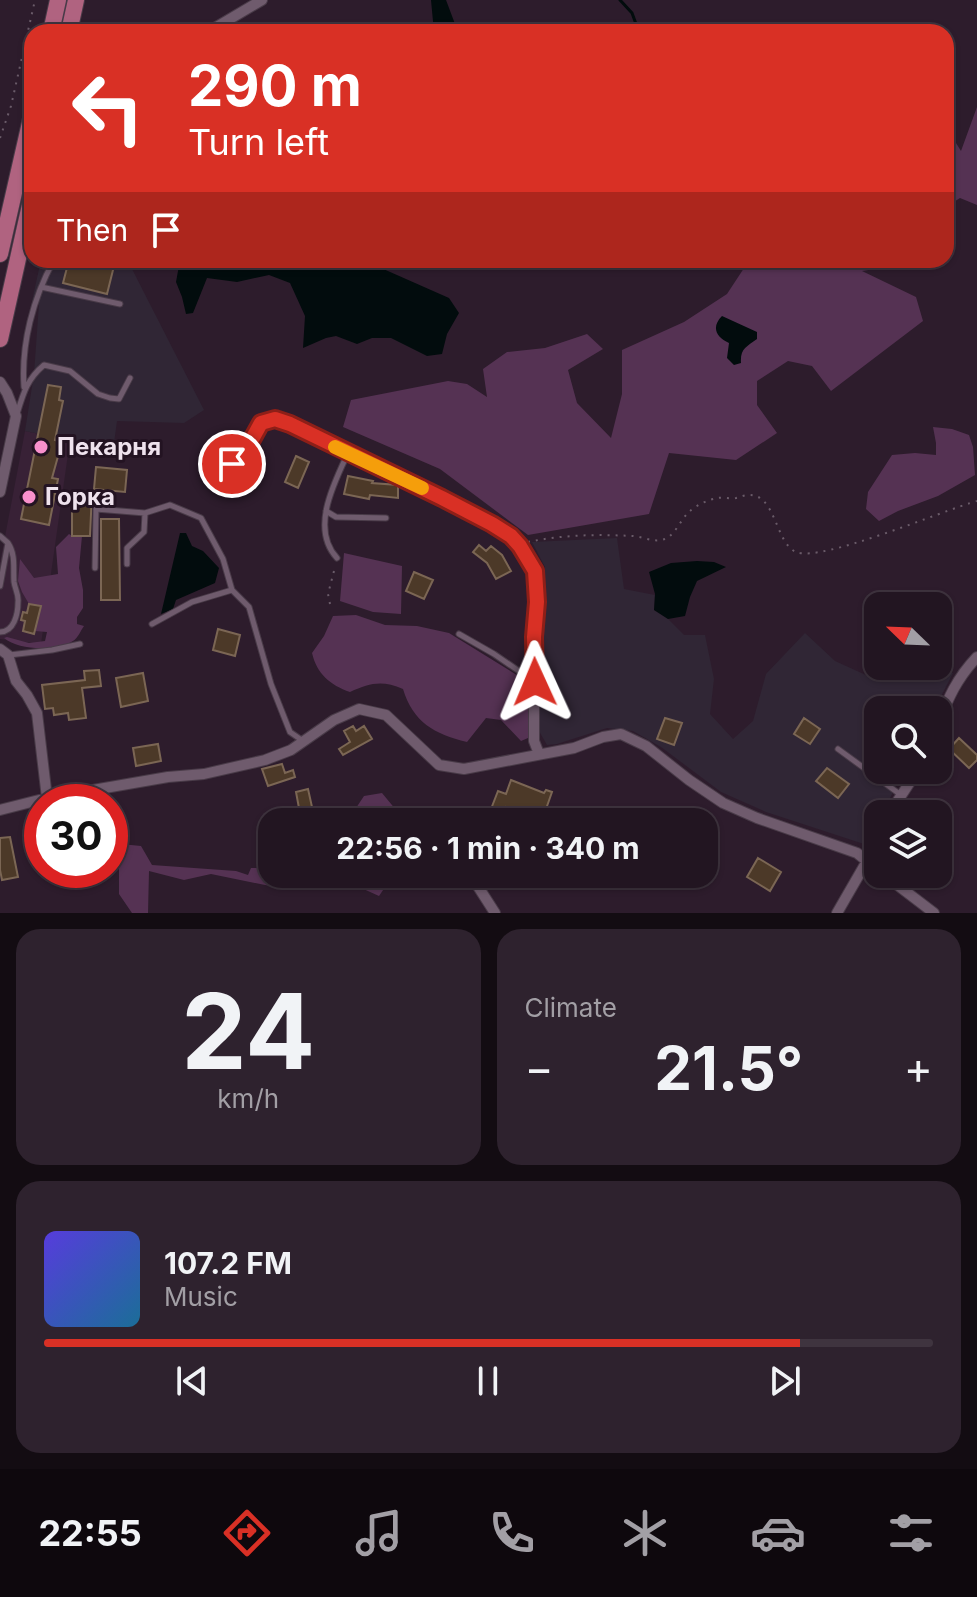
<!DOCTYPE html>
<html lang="en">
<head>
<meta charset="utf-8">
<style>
  body { margin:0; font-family:Inter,sans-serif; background:#2e222e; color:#f1f3f6; height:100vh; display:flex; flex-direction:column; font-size:30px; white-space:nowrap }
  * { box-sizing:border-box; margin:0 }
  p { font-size:26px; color:#a29fa5 }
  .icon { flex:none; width:44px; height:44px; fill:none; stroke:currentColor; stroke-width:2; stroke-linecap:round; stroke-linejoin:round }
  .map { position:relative; height:913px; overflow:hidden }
  .panel { display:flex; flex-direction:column; gap:16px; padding:16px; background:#130c12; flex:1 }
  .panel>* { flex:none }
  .hud { position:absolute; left:24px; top:24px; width:930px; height:244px; border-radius:24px; box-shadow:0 2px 6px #0004,0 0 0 2px #3f343f; background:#d93025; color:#fff; overflow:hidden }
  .needle { width:52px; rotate:293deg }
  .fabs { position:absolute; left:864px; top:592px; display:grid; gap:16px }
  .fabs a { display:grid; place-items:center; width:88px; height:88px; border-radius:16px; background:#221521; box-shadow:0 2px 6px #0004,0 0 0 2px #3f343f; font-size:40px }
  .speed { position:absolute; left:24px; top:784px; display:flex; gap:16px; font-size:40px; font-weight:700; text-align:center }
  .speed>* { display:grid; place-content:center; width:104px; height:104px; border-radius:50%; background:#221521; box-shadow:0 2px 6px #0004,0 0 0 2px #3f343f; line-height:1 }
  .speed .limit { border:12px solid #d22; background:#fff; color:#111 }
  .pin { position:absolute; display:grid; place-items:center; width:68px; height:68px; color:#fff; margin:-34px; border:4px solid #fff; border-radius:50%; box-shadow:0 2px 8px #0007 }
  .me { position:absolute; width:88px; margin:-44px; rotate:359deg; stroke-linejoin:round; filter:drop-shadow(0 0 6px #0008) }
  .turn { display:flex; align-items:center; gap:28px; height:168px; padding:0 32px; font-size:36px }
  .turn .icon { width:104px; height:104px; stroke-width:2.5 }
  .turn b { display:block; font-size:56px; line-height:68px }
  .then { display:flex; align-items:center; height:76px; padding:0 32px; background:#0003; gap:16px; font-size:30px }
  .big { font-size:60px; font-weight:700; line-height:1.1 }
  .panel .card { flex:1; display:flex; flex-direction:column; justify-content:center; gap:12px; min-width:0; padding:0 28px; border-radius:24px; background:#2e222e }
  .panel .dial { align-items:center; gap:0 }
  .dial b { font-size:104px; line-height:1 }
  .song { display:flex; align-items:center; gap:24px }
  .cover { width:96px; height:96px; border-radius:12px; background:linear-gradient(135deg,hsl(250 70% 55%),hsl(200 70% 35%)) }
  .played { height:8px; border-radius:4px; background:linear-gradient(90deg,#d93025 85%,#3f343f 85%) }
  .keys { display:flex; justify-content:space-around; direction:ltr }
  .heat { display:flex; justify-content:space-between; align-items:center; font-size:44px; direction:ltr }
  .panel .tiles { flex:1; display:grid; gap:16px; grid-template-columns:1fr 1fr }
  .card:last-child { grid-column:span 2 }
  .trip { position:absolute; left:258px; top:808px; width:460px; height:80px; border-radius:24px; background:#221521; box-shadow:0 2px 6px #0004,0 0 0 2px #3f343f; font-weight:700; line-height:80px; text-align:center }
  .tabs { display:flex; height:128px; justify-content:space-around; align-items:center; background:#0e080d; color:#a29fa5 }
  .tabs .icon { width:56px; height:56px }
  .tabs .active { color:#d93025 }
  .tabs b { font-size:36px; color:#f1f3f6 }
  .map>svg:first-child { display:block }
</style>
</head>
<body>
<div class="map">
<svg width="977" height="913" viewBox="0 0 977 913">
  <rect width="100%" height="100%" fill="#2d1c2c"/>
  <path fill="#382136" d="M25,431L70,440L41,644L0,639V563Z"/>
  <path fill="#302635" d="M41,260H125L132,269L204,410L184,423L117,421L114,443L70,440L25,431L34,374L39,304L32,301Z
    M617,538L624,589L655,595L654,610L668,619L684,635H705L714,679L710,714L733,739L753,721L766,674L805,633L835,661L868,676L879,666H900L911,677L935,666L953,673L934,710H878V770H904L882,814H878V823L867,845L766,812L721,792L661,747L633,731L607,728L557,744L547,745L539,731L545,567L532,542Z"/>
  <path fill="#553253" d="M977,107V205L960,198L946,207V141L956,143L961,151Z
    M747,260H909L912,263L862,271L916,297L923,321L831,391L812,366L788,361L757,381V405L777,433L736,460L669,453L649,514L528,535L440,469L343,427L351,400L448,381L467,384L487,397L483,369L507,352L545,348L587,334L603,349L568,370L577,403L611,438L622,394V350L684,322L727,294L748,262Z
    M933,427L952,429L969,435L973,447L975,475L938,496L898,511L879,521L866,509L868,492L892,455L915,453L936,455V443Z
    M69,534L72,536H82L79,568L83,590V608L77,617V624L84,626C81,630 78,638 73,641C56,651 20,651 4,638L7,637L29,643L45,641L47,632L35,631L40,606L29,604L22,592L18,581L20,559L34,578L58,574L56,547Z
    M344,553L402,566L401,614L373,612L340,601Z
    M356,615L385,625L417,626L449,633L528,682V738L521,741L501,720L486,718L467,742C434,734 413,722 403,689C382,680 370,683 350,692C330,685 317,674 312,653L324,636L333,616Z
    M382,793L406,822H355L352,814L364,796Z
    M121,844L141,846L152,865L236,871L248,875L251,868H272V874H279L270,886L211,874L184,880L149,871L148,913H132L119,894V870L115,854Z
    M335,874H394L379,896L339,878Z"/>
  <path fill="#020c0d" d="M431,0H446L455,24L464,32H434Z
    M180,260H363L449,298L459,313L447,334L442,354L427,356L391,338H372L357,344L336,336L326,338L303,348L305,316L290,283L269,275L237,282L207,278L193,313L186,314L182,297L176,282Z
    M722,316L757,332V339C746,347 740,349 741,363L734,365L727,358L729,343C716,337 711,327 722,316Z
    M180,533H186L192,546L203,551L219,568L215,583L176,600L173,609L161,614Z
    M697,561L714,562L726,567L697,581L690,597L685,616L668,619L654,610L655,594L649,572L671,563Z"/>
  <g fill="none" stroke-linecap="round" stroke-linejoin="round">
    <path stroke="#020c0d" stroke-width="3" d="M620,0L632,13L639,32"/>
  </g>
  <path fill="#4c3928" stroke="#7b6654" stroke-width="2" d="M69,260H90L114,266L107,294L63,283Z
    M48,385L61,387L59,400L63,401L55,440L62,442L52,478L58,479L49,525L21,519Z
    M296,456L309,462L298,488L285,482Z
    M96,467L127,470L125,492L94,489Z
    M348,476L373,481L372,483L398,485V498L370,495L369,499L344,494Z
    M72,492H92L90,536H72Z
    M101,519H119L120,600H101Z
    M479,545L486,551L491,546L502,555L511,571L496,579L487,563L473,552Z
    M414,572L433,580L424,599L406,591Z
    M29,604L41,606L34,634L23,631L25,621L21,620L23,612L27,613Z
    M218,629L240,635L235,656L213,650Z
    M99,670L101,686L82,688L86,718L69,720L68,713L54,715L53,708L45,709L42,685L85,680L84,671Z
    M143,673L148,701L121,707L116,678Z
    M665,718L682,723L674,745L657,739Z
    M804,718L820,729L810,744L794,734Z
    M353,726L356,731L364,726L372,739L343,755L339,749L350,742L344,731Z
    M959,738L977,755V760L969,768L949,749Z
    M158,744L161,761L136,766L133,748Z
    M282,764L285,773L293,770L295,777L268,786L262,769Z
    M827,768L849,784L838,798L816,781Z
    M511,780L544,793L546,790L552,792L546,809L549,810L545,822L506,807L504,813L491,809L498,791L506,794Z
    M308,789L314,816L301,819L296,792Z
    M10,837L18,877L2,880L0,870V838Z
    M758,858L781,872L770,891L747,877Z"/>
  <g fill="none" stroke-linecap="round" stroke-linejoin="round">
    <defs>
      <path id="service" d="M41,287L120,304
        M24,387C21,344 33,298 54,260
        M17,414C23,394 27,379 44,365L70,371L98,394L110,398L119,399L130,378
        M232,464L245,452L261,423L275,419L290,424L316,437
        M326,511L336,517L386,518
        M0,536L8,543L0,586
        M337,558C310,529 334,483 348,453
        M127,564V548L144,532L145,513
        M95,568L96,509L145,513L170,505L201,518L223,559L232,590L249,607L271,684L290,732L303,741
        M152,624L192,602L232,590
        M0,632C14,632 18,614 18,602C19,595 15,589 14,582C13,568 16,555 8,543
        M459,634L494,654L532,680
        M9,655L52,650L80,644
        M838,749L901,795"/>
      <path id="minor" d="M208,32L262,0
        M0,382L7,393L16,416L0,492
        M317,437L442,498L492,524L511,536L520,546L535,571L537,602L534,637V741L539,754
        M0,649L8,655L16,681L27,695L37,713L47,798
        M938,725C948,698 957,678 977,657
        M0,810L47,798L168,777L204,774L265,760L291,750L334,720L359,709L386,715L439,765L464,769L574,748L603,737L621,734L646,746L689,780L723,803L757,818L857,853L878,870
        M889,814L918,770
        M470,874L495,913
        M883,874L934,913
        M837,913L867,861L878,837"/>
      <path id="trunk" d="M51,32L58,0
        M69,32L76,0
        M0,254L32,114
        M0,339L32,196"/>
    </defs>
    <use href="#service" stroke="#493b48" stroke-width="7"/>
    <use href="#minor" stroke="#493b48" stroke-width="12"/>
    <use href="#trunk" stroke="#493b48" stroke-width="18"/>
    <path stroke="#6a5b69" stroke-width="2" stroke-dasharray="2 6" stroke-linecap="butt" d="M0,138L11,106L35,0
      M528,542C561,535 597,534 631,536C641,536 652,542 661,540C675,538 680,519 690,511C697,505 709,499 718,498C724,497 730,499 736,498C740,497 744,495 748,495C776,493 775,543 796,552C820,563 944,510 977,501
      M330,604L328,594L335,567"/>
    <use href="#service" stroke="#6f5b6d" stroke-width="5"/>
    <use href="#minor" stroke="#6f5b6d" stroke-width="10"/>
    <use href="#trunk" stroke="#b06380" stroke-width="16"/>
  </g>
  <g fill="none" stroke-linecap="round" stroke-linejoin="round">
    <defs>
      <path id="route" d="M232,464L245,452L261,423L275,419L290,424L442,498L492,524L511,536L520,546L535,571L537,602L534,637L535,682"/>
    </defs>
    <use href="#route" stroke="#8d1f18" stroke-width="20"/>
    <use href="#route" stroke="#d93025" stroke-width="14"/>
    <path stroke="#f59e0b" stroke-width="14" d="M335,447L422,488"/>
  </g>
  <g fill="#f890cc" stroke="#231322" stroke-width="3">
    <circle cx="41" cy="447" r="8"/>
    <circle cx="29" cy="497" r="8"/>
  </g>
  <g text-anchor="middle" stroke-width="6" stroke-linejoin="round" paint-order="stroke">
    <g font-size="24" font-weight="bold" fill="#eee2ed" stroke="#231322" text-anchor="start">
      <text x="57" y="455">Пекарня</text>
      <text x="45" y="505">Горка</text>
    </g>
  </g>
</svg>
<div class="fabs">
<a><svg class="needle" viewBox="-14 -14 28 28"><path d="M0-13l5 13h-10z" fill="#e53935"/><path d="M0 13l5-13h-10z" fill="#a29fa5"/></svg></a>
<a><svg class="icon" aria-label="search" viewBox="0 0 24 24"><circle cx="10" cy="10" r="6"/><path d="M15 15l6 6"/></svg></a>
<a><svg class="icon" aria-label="layers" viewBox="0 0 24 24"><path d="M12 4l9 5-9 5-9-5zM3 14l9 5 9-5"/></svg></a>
</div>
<div class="speed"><div class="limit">30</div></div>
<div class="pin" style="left:232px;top:464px;background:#d93025"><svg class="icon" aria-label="arrive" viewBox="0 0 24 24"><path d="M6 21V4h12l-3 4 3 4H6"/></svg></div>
<svg class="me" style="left:535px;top:682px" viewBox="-20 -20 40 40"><path d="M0-17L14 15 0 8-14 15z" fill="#d93025" stroke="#fff" stroke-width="4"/></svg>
<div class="trip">22:56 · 1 min · 340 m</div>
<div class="hud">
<div class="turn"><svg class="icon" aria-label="left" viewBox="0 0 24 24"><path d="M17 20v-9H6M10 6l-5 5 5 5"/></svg><div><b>290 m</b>Turn left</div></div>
<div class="then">Then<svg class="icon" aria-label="arrive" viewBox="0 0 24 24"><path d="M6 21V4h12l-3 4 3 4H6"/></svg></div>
</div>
</div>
<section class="panel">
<div class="tiles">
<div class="card dial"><b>24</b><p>km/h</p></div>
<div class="card"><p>Climate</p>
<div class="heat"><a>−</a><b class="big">21.5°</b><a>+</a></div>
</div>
<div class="card">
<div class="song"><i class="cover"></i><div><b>107.2 FM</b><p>Music</p></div></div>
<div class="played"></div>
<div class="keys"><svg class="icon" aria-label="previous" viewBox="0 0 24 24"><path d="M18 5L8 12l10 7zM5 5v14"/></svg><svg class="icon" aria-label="pause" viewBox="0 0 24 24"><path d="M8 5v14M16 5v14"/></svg><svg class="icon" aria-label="next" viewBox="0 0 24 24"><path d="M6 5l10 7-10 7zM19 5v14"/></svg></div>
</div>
</div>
</section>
<nav class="tabs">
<b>22:55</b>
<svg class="icon active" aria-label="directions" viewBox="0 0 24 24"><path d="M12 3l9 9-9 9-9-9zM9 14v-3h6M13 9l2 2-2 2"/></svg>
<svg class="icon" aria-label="music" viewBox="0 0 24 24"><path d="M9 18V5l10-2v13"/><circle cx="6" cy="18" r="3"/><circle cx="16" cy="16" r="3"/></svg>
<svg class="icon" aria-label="phone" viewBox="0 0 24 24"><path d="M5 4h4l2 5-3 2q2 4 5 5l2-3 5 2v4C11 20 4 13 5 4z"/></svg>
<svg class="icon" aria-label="climate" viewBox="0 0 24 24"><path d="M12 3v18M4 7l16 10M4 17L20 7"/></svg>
<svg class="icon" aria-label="car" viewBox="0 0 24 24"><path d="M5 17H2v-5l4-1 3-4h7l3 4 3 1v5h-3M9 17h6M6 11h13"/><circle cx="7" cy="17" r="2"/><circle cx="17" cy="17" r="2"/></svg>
<svg class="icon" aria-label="filters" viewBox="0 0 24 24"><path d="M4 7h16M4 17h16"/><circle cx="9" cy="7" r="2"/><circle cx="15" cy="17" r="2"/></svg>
</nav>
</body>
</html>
